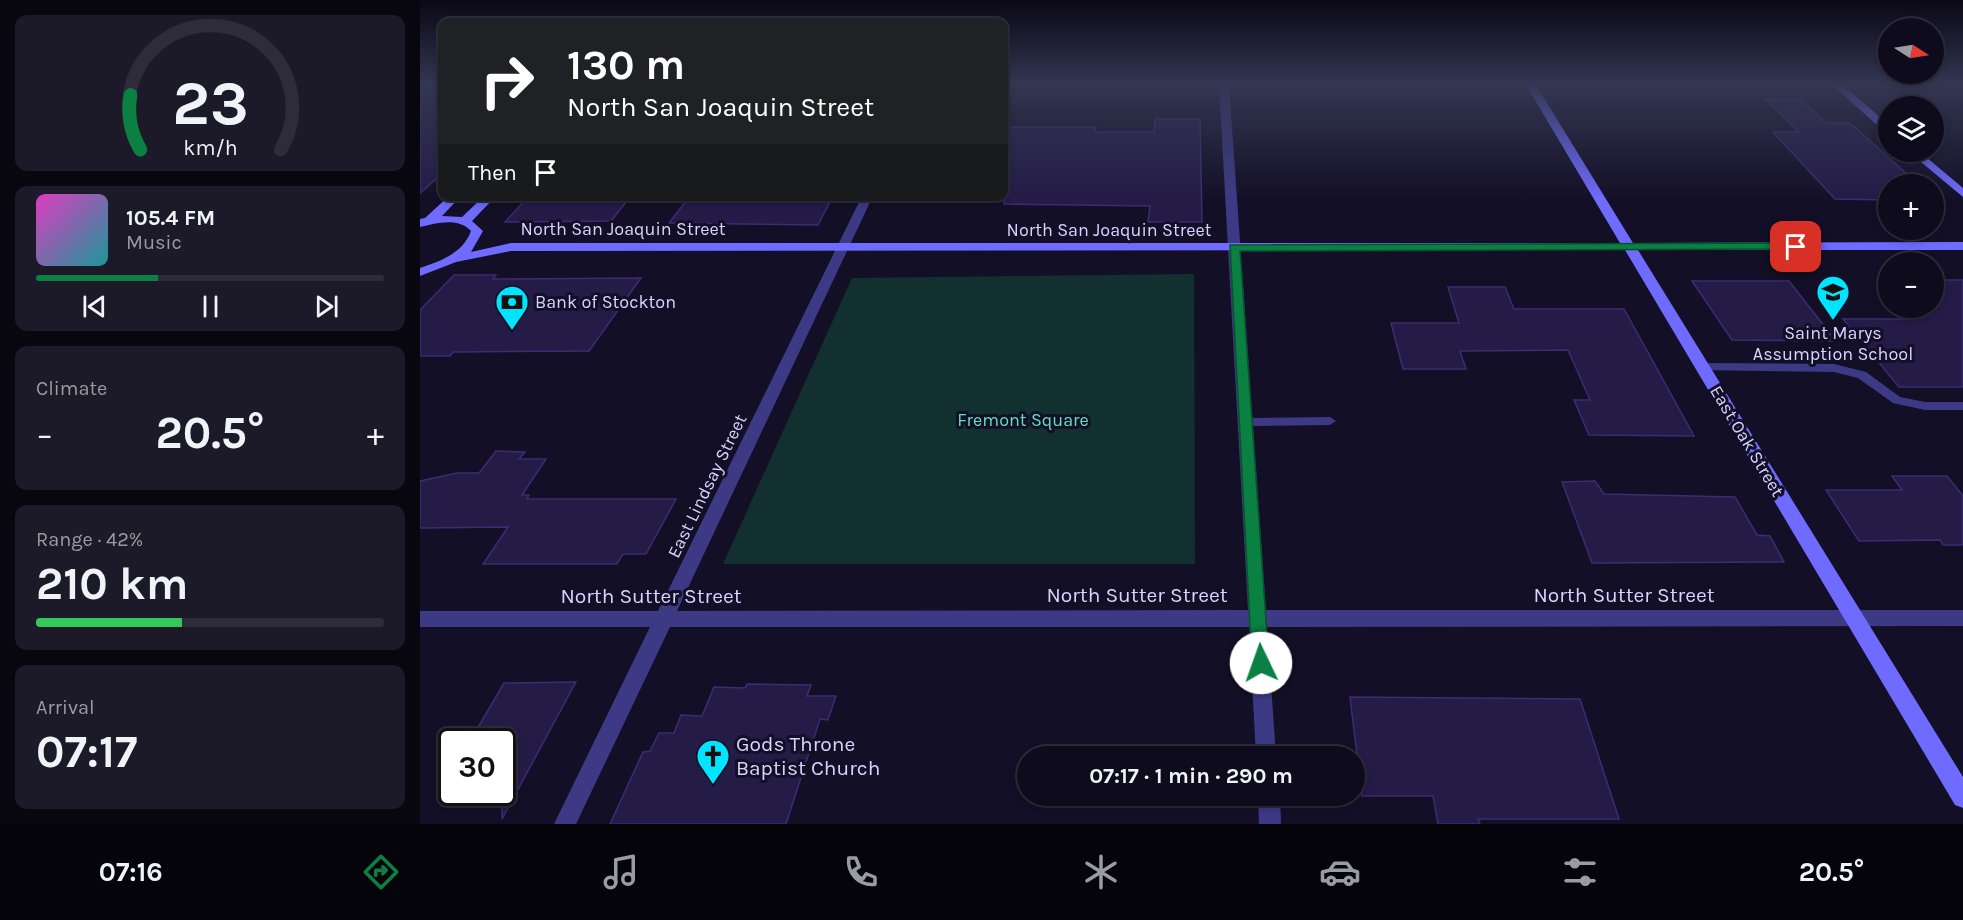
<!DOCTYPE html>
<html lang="en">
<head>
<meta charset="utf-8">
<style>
  body { margin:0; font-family:Karla,sans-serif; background:#1c1929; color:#f1f3f6; height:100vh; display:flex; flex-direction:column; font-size:22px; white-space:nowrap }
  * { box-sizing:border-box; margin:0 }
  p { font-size:20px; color:#9b9ba3 }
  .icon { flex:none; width:33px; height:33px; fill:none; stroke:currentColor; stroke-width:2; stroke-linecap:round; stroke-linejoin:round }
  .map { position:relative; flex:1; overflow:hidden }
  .sheet { display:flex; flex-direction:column; gap:15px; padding:15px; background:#08060f; width:420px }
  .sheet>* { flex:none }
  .hud { position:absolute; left:18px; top:18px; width:570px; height:183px; border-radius:12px; box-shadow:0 3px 9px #0003,0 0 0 2px #2e2b3b; background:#202124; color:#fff; overflow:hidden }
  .needle { width:39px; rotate:102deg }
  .tools { position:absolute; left:1458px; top:18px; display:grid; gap:12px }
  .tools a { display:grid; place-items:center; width:66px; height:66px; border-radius:50%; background:#0e0b1c; box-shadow:0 3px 9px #0003,0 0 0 2px #2e2b3b; font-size:30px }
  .speed { position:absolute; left:18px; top:728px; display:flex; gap:12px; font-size:30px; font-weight:700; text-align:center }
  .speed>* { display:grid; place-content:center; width:78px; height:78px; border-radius:50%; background:#0e0b1c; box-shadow:0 3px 9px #0003,0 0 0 2px #2e2b3b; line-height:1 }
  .speed .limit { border:3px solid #111; border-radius:9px; background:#fff; color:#111 }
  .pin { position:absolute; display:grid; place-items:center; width:51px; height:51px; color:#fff; margin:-26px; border-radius:12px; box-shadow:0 3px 9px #0006 }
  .me { position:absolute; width:66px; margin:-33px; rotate:357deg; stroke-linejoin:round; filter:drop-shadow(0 0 4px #0008) }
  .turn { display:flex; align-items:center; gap:21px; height:126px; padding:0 30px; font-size:27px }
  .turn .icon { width:78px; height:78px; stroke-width:2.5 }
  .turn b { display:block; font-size:42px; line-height:51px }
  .then { display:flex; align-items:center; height:57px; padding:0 30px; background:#0003; gap:12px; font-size:22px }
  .big { font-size:45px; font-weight:700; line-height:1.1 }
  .sheet .tile { flex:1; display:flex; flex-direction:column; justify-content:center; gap:9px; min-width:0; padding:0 21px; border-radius:12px; background:#1c1929 }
  .sheet .dial { align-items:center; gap:0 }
  .dial svg { height:156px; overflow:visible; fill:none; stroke:#2e2b3b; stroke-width:7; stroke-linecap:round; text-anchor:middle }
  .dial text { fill:#f1f3f6; stroke:none }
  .song { display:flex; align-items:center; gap:18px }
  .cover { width:72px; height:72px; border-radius:9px; background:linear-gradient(135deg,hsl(310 70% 55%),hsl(180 70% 35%)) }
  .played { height:6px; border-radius:3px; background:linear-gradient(90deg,#0b8043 35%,#2e2b3b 35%) }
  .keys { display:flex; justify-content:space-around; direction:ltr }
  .heat { display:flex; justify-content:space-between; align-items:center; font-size:33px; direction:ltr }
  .charge { height:9px; border-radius:4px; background:linear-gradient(90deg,#34c759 42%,#2e2b3b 0) }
  .trip { position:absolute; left:597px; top:746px; width:348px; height:60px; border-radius:30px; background:#0e0b1c; box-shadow:0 3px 9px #0003,0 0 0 2px #2e2b3b; font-weight:700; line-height:60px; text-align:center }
  .dock { display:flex; height:96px; justify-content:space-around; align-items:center; background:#06040b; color:#9b9ba3 }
  .dock .icon { width:42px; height:42px }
  .dock .current { color:#0b8043 }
  .dock b { font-size:27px; color:#f1f3f6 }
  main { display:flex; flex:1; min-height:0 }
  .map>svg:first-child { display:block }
</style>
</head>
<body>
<main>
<section class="sheet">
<div class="tile dial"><svg viewBox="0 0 100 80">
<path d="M14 69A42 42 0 1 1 86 69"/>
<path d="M14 69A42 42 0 0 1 9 41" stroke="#0b8043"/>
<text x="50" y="56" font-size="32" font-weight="700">23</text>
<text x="50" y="72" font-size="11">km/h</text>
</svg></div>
<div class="tile">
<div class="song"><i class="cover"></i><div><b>105.4 FM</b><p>Music</p></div></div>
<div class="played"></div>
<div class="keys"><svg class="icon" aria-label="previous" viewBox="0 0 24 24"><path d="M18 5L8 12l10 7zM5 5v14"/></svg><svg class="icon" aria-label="pause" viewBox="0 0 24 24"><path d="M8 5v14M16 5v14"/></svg><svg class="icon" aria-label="next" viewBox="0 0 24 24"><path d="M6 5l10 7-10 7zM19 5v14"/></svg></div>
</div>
<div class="tile"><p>Climate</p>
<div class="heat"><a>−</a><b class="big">20.5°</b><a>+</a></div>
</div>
<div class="tile"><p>Range · 42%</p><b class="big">210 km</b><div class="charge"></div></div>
<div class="tile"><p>Arrival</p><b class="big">07:17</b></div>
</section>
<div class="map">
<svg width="1543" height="824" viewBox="0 0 1543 824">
  <rect width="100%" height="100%" fill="#130f26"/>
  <path fill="#12302f" d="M774,274L775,564H303L432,278Z"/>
  <path fill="#241b47" stroke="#3b2d73" stroke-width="1.5" d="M0,85H22V174L0,193Z
    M1345,99H1381L1406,123H1430L1498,184H1468V200L1415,199L1353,132H1379Z
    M735,119H780L782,222H728L730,206L584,204V127H676L675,132H734Z
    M109,196H211L191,221L85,222Z
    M270,196H413L398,225L249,223Z
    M34,275H76L73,279L221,278L169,351L33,352L30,356H0V310Z
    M1514,280H1543V387H1479L1423,319H1487L1476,308H1514Z
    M1272,281H1369L1416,341L1312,340Z
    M1028,287H1085L1094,309H1204L1274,436L1169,435L1154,400H1170L1148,350L1040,351L1046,369H983L971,323H1039Z
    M76,451L105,452L99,459H126L102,495H109L107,499H256L226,554H203L197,564H63L88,527L0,528V481L37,473H59Z
    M1472,476H1527L1543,496V545H1523L1520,540L1439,541L1406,490H1482Z
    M1175,481L1184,494L1315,497L1337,535L1350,536L1364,562L1172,563L1142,482Z
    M156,682L82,819V741H50L84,683Z
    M327,684L391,685L387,696H416L408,720L400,719L366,824H190L223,752L230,751L239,733H254L261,715L282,716L294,687L325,688Z
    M930,697L1160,699L1199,819H1058L1060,824H1018L1013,796H942Z"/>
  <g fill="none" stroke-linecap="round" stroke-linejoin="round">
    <path fill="#3d3a85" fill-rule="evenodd" d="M1282,363L1414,364L1446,372L1480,397L1505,402H1543V410H1505L1473,403L1438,378L1414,372L1278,370L1276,367Z
      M910,417L916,421L910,425L826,426L820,422L826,418Z"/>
    <path fill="#3d3a85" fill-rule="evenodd" d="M799,85H809L846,610H1543V626L847,627L856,756H836L829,627H250L156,824H134L230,627H0V611H238L442,196H453L257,611L828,610Z
      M838,795H860L861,824H839Z"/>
    <path fill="#6f6bff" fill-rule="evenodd" d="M1106,85H1116L1213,243L1543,242V250H1218L1543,777V808L1535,805L1205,250L91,251L36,262L0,276V268C21,261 43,253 51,231C38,217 17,223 0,227V219L5,218L29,196H41L22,216L42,217L64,196H76L52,221L63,231L51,252L91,243H1200Z
      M1412,85H1423L1468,124V132L1464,131Z
      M1489,152H1500L1543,188V197Z"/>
  </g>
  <linearGradient id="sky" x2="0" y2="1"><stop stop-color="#0a0815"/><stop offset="0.42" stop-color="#333752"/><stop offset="1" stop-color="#333752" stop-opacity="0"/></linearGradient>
  <rect width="1543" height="200" fill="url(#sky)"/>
  <path fill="#0b8043" stroke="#07532c" stroke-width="1.5" d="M1376,243L1380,244V249L820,251L849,663L847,669L841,671L834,669L832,663L810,245Z"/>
  <defs>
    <symbol id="school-pin" viewBox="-11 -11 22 30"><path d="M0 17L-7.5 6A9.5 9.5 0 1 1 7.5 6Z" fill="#00e5ff" stroke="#130f26"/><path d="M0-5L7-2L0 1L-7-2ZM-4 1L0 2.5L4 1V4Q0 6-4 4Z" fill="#111"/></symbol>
    <symbol id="bank-pin" viewBox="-11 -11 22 30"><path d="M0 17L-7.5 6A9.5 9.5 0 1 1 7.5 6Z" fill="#00e5ff" stroke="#130f26"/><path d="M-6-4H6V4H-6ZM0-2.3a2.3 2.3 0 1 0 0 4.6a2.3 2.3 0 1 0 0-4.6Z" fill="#111"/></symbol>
    <symbol id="church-pin" viewBox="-11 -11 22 30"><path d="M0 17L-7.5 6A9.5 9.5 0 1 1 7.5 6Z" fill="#00e5ff" stroke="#130f26"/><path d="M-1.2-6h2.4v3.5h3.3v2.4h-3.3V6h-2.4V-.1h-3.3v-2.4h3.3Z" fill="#111"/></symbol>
  </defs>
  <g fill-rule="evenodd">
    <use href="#school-pin" x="1394" y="273" width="38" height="52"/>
    <use href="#bank-pin" x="73" y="283" width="38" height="52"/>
    <use href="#church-pin" x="274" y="737" width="38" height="52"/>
  </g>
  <g text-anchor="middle" stroke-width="6" stroke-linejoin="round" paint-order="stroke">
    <g font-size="18" fill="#d9d4ff" stroke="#130f26">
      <text x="203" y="235">North San Joaquin Street</text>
      <text x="689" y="236">North San Joaquin Street</text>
      <text transform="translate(1327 441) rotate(59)" y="6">East Oak Street</text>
      <text transform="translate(287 486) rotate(-64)" y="6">East Lindsay Street</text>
    </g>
    <g font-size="18" fill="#d9d4ff" stroke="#130f26" text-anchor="start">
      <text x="115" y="308">Bank of Stockton</text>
      <text x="1413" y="339" text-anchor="middle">Saint Marys<tspan x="1413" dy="21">Assumption School</tspan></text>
    </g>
    <g font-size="18" fill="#5fe0c0" stroke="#130f26">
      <text x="603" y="426">Fremont Square</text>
    </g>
    <g font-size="21" fill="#d9d4ff" stroke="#130f26">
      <text x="717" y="602">North Sutter Street</text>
      <text x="1204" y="602">North Sutter Street</text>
      <text x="231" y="603">North Sutter Street</text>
    </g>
    <g font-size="21" fill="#d9d4ff" stroke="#130f26" text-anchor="start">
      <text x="316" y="751">Gods Throne<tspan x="316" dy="24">Baptist Church</tspan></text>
    </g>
  </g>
</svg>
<div class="tools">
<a><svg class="needle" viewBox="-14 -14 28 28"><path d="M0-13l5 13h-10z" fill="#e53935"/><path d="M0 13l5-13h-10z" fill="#9b9ba3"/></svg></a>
<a><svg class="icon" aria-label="layers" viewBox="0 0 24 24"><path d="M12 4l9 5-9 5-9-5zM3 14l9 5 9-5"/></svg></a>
<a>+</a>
<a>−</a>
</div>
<div class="speed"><div class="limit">30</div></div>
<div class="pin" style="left:1376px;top:247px;background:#d93025"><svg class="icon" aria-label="arrive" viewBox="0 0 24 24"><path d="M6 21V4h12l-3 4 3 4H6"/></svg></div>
<svg class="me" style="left:841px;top:663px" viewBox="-20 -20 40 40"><circle r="19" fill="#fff"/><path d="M0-13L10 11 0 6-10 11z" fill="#0b8043"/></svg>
<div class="trip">07:17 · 1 min · 290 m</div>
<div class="hud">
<div class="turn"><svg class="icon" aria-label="right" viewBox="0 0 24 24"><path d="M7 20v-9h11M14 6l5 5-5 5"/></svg><div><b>130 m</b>North San Joaquin Street</div></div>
<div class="then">Then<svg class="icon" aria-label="arrive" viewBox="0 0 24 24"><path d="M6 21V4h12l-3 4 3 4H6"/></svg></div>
</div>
</div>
</main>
<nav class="dock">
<b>07:16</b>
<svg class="icon current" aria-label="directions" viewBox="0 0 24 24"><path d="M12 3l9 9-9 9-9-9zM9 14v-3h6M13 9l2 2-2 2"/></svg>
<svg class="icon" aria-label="music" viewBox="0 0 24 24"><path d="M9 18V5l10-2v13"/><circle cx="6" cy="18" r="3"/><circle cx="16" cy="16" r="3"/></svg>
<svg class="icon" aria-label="phone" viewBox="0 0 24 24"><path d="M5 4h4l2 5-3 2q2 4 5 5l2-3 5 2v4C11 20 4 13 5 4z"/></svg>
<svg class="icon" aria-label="climate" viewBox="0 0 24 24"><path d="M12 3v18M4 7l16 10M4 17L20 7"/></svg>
<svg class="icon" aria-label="car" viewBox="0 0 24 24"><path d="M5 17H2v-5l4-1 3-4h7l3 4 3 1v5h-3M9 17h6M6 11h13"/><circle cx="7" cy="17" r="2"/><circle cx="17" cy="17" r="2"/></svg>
<svg class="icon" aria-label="filters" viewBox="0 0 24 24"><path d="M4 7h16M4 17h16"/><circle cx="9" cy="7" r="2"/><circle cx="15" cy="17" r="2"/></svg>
<b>20.5°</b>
</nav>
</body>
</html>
